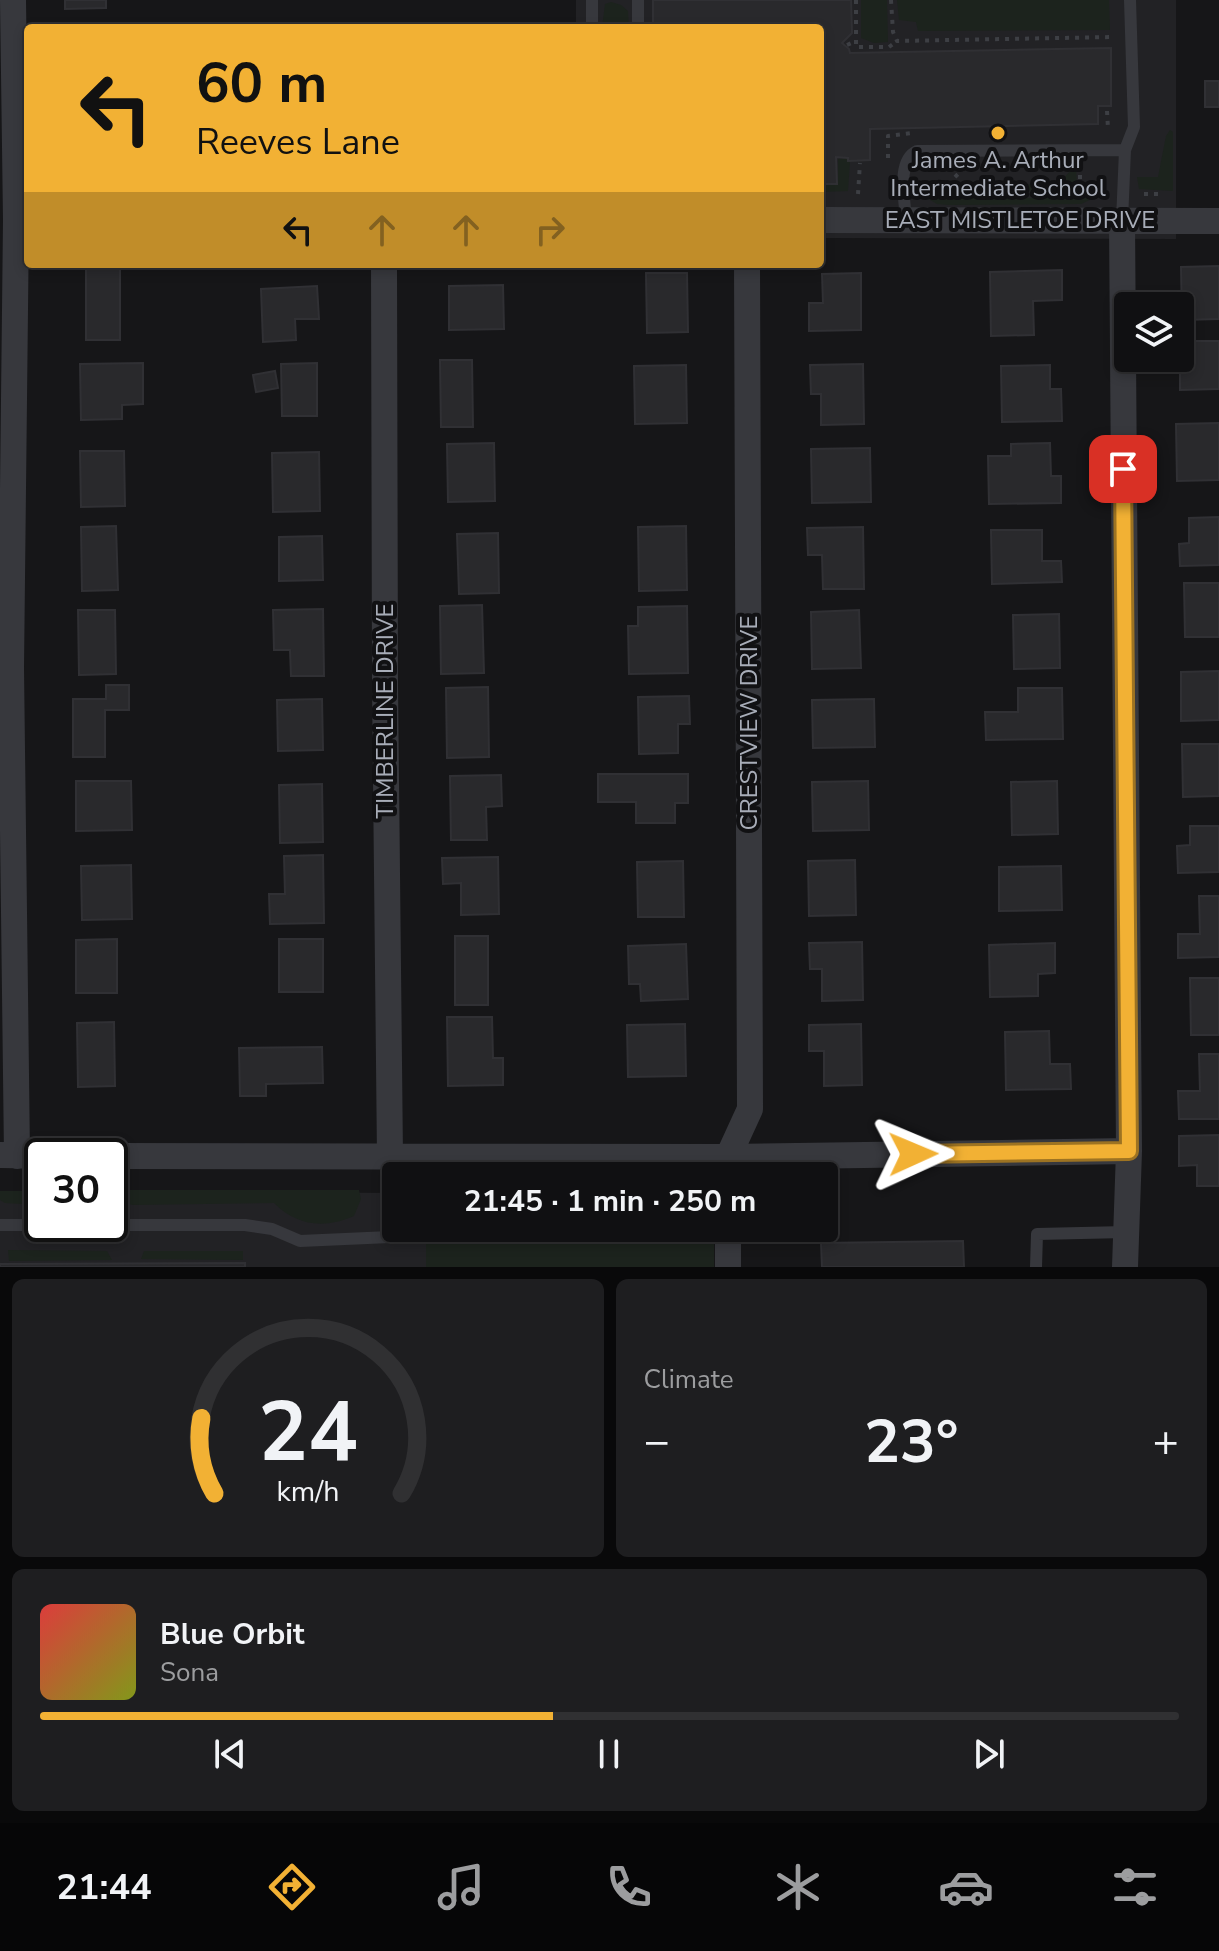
<!DOCTYPE html>
<html lang="en">
<head>
<meta charset="utf-8">
<style>
  body { margin:0; font-family:"Nunito Sans",sans-serif; background:#1e1e20; color:#f1f3f6; height:100vh; display:flex; flex-direction:column; font-size:30px; white-space:nowrap }
  * { box-sizing:border-box; margin:0 }
  p { font-size:26px; color:#9c9d9f }
  .icon { flex:none; width:44px; height:44px; fill:none; stroke:currentColor; stroke-width:2; stroke-linecap:round; stroke-linejoin:round }
  .map { position:relative; height:1267px; overflow:hidden }
  .panel { display:flex; flex-direction:column; gap:12px; padding:12px; background:#09090a; flex:1 }
  .panel>* { flex:none }
  .hud { position:absolute; left:24px; top:24px; width:800px; height:244px; border-radius:8px; box-shadow:0 4px 12px #0003,0 0 0 2px #303032; background:#f2b134; color:#111; overflow:hidden }
  .buttons { position:absolute; left:1114px; top:292px; display:grid; gap:16px }
  .buttons a { display:grid; place-items:center; width:80px; height:80px; border-radius:8px; background:#101012; box-shadow:0 4px 12px #0003,0 0 0 2px #303032; font-size:40px }
  .speed { position:absolute; left:24px; top:1138px; display:flex; gap:16px; font-size:40px; font-weight:700; text-align:center }
  .speed>* { display:grid; place-content:center; width:104px; height:104px; border-radius:50%; background:#101012; box-shadow:0 4px 12px #0003,0 0 0 2px #303032; line-height:1 }
  .speed .limit { border:4px solid #111; border-radius:12px; background:#fff; color:#111 }
  .pin { position:absolute; display:grid; place-items:center; width:68px; height:68px; color:#fff; margin:-34px; border-radius:16px; box-shadow:0 4px 12px #0006 }
  .me { position:absolute; width:88px; margin:-44px; rotate:89deg; stroke-linejoin:round; filter:drop-shadow(0 0 6px #0008) }
  .turn { display:flex; align-items:center; gap:28px; height:168px; padding:0 40px; font-size:36px }
  .turn .icon { width:104px; height:104px; stroke-width:2.5 }
  .turn b { display:block; font-size:56px; line-height:68px }
  .lanes { display:flex; align-items:center; height:76px; padding:0 40px; background:#0003; justify-content:center; gap:40px; direction:ltr }
  .lanes .off { opacity:.35 }
  .big { font-size:60px; font-weight:700; line-height:1.1 }
  .panel .tile { flex:1; display:flex; flex-direction:column; justify-content:center; gap:12px; min-width:0; padding:0 28px; border-radius:12px; background:#1e1e20 }
  .panel .dial { align-items:center; gap:0 }
  .dial svg { height:208px; overflow:visible; fill:none; stroke:#303032; stroke-width:7; stroke-linecap:round; text-anchor:middle }
  .dial text { fill:#f1f3f6; stroke:none }
  .song { display:flex; align-items:center; gap:24px }
  .cover { width:96px; height:96px; border-radius:12px; background:linear-gradient(135deg,hsl(0 70% 55%),hsl(70 70% 35%)) }
  .played { height:8px; border-radius:4px; background:linear-gradient(90deg,#f2b134 45%,#303032 45%) }
  .keys { display:flex; justify-content:space-around; direction:ltr }
  .heat { display:flex; justify-content:space-between; align-items:center; font-size:44px; direction:ltr }
  .panel .tiles { flex:1; display:grid; gap:12px; grid-template-columns:1fr 1fr }
  .tile:last-child { grid-column:span 2 }
  .trip { position:absolute; left:382px; top:1162px; width:456px; height:80px; border-radius:8px; background:#101012; box-shadow:0 4px 12px #0003,0 0 0 2px #303032; font-weight:700; line-height:80px; text-align:center }
  .menu { display:flex; height:128px; justify-content:space-around; align-items:center; background:#060607; color:#9c9d9f }
  .menu .icon { width:56px; height:56px }
  .menu .on { color:#f2b134 }
  .menu b { font-size:36px; color:#f1f3f6 }
  .map>svg:first-child { display:block }
</style>
</head>
<body>
<div class="map">
<svg width="1219" height="1267" viewBox="0 0 1219 1267">
  <rect width="100%" height="100%" fill="#161618"/>
  <path fill="#222225" d="M576,0H1176V239L820,238V28H576Z
    M0,1191H42V1224H110V1191L396,1193V1228H700V1267H0Z"/>
  <path fill="#1c231d" d="M861,0H887L888,42L874,43L861,38Z
    M897,0H1109L1110,30L918,31L916,22L899,20Z
    M611,2L621,5L628,11L629,28H602L605,4Z
    M1170,130L1173,132V191L1139,189L1137,177H1158L1166,136Z
    M847,158L850,162L848,191L820,192V185H838V159Z
    M1076,165L1077,190L956,191L961,185L1058,184Z
    M927,198H1094L1081,204L949,205L937,204Z
    M130,1190H359L361,1199L354,1216C324,1229 297,1226 274,1203L133,1205L129,1204Z
    M0,1191H42V1205L5,1203L0,1200Z
    M426,1228H714V1267H426Z
    M8,1250L107,1251L112,1260L9,1261Z
    M144,1251H243V1260L141,1259Z"/>
  <path fill="#29292c" stroke="#303034" stroke-width="2" d="M65,0H106V8L65,9Z
    M653,0H851L852,33L842,43L849,49L850,53L1111,48V106H1098V124L870,129V160L848,161V158L836,157L837,184H820V28H653Z
    M1205,81H1219V107H1205Z
    M86,264H120V340H86Z
    M1219,266V319L1182,320L1181,267Z
    M1062,270V300L1033,301L1034,335L991,336L990,272Z
    M646,273H687L688,332L647,333Z
    M861,273V330L809,331V303H823L822,274Z
    M503,285L504,329L449,330V286Z
    M317,286L319,319H295L296,340L263,342L261,289Z
    M1192,341H1219V389L1180,390V360L1192,359Z
    M440,360H472L473,427H441Z
    M143,363V404L122,405V419L81,420L80,364Z
    M317,363V416H282L281,364Z
    M863,364L864,424L821,425V394H811L810,365Z
    M686,365L687,423L635,424L634,366Z
    M1050,365V389H1061L1062,421L1002,422L1001,366Z
    M275,371L278,388L256,392L253,375Z
    M1219,423V480L1177,481L1176,424Z
    M494,443L495,501L448,502L447,444Z
    M1050,443L1051,476H1061V503L989,504L988,456H1011V444Z
    M870,448L871,502L812,503L811,449Z
    M80,451H124L125,506L81,507Z
    M319,452L320,511L273,512L272,453Z
    M1219,517V565L1180,566L1179,544L1189,543V518Z
    M116,526L118,590L82,591L81,527Z
    M686,526L687,590L639,591L638,527Z
    M863,527L864,589H823L822,555H808L807,528Z
    M991,530H1042V561H1061L1062,582L992,584Z
    M498,533L499,593L459,594L457,534Z
    M322,536L323,580L279,581V537Z
    M1184,583H1219V637H1185Z
    M482,605L484,673L441,674L440,606Z
    M687,606L688,673L629,674L628,626H638V607Z
    M323,609L324,676H291L290,650H274L273,610Z
    M78,610H115L116,674L79,675Z
    M859,610L861,668L812,669L811,612Z
    M1059,614L1060,668L1014,669L1013,615Z
    M1219,671V720L1181,721V672Z
    M106,685H129V710H105V757H73V699H106Z
    M488,687L489,757L447,758L446,688Z
    M1018,688H1062L1063,739L986,740L985,712H1018Z
    M689,696L690,724H678V753L639,754L638,697Z
    M322,699L323,750L278,751L277,700Z
    M874,699L875,747L813,748L812,700Z
    M1182,744H1219V796L1183,797Z
    M598,774H688V803H675V823H636V802H598Z
    M501,775L502,806L486,807L487,840H451L450,776Z
    M76,781H131L132,830L76,831Z
    M868,781L869,830L813,831L812,782Z
    M1057,781L1058,834L1012,835L1011,782Z
    M322,784L323,842L280,843L279,785Z
    M1190,826H1219V872L1178,873L1177,846L1190,845Z
    M323,855L324,923L270,924L269,894H285L284,856Z
    M498,857L499,914L461,915V883L443,884L442,858Z
    M855,860L856,915L809,916L808,861Z
    M683,861L684,917H638L637,862Z
    M131,865L132,919L82,920L81,866Z
    M1061,866L1062,910L999,911V867Z
    M1199,896H1219V957L1178,958V934H1200Z
    M455,936H488V1005H455Z
    M117,939V993H76V940Z
    M279,939H323V992H279Z
    M862,942L863,1000L822,1001V969H810L809,943Z
    M1055,943V973L1038,974V996L990,997L989,945Z
    M686,944L688,999L641,1001L640,984H629L628,946Z
    M1190,978H1219V1035H1191Z
    M447,1017H492L493,1058H503V1085L448,1086Z
    M114,1022L115,1086L78,1087L77,1023Z
    M685,1024L686,1076L628,1077L627,1025Z
    M861,1024L862,1085L824,1086V1051H809V1025Z
    M1049,1031L1050,1064H1070L1071,1089L1006,1090L1005,1032Z
    M322,1047L323,1083L266,1084V1096H240L239,1048Z
    M1199,1054H1219V1119H1179L1178,1091H1200Z
    M1219,1135V1186H1197V1165L1179,1166V1136Z
    M963,1241L964,1267H822L821,1243Z
    M245,1263V1267H0V1264Z"/>
  <g fill="none" stroke-linecap="round" stroke-linejoin="round">
    <path stroke="#3d3f44" stroke-width="4" stroke-dasharray="4 6" stroke-linecap="butt" d="M856,0V47H889L897,41
      M891,0L893,32L897,41L1113,37
      M847,45L856,41
      M1107,111L1108,129
      M888,158V136L912,133
      M1080,165V192
      M1048,193H1108
      M858,194L860,163
      M1144,194H1164
      M950,195V182L963,169"/>
    <path stroke="#37383d" stroke-width="12" d="M638,0V28
      M592,28V0
      M906,220C905,200 896,161 917,151L1125,150
      M1122,221L1125,150L1134,127L1130,0
      M0,1225H245L272,1229L300,1241L390,1237V1157
      M1036,1267L1037,1234L1126,1232"/>
    <path stroke="#37383d" stroke-width="26" d="M13,0L16,220L11,668L17,1156
      M820,220L1219,221
      M1122,221L1129,1151L1125,1267
      M384,264L385,684L390,1157
      M0,1155L61,1156
      M110,1156L728,1157L1129,1151
      M728,1176V1157L750,1109L747,264
      M728,1228V1267"/>
  </g>
  <g fill="none" stroke-linecap="round" stroke-linejoin="round">
    <defs>
      <path id="route" d="M913,1154L1129,1151L1123,469"/>
    </defs>
    <use href="#route" stroke="#9d7322" stroke-width="20"/>
    <use href="#route" stroke="#f2b134" stroke-width="14"/>
  </g>
  <circle fill="#f2b134" stroke="#111113" stroke-width="3" cx="998" cy="133" r="8"/>
  <g text-anchor="middle" stroke-width="8" stroke-linejoin="round" paint-order="stroke">
    <g font-size="24" fill="#a8adb8" stroke="#111113">
      <text x="998" y="168">James A. Arthur<tspan x="998" dy="28">Intermediate School</tspan></text>
    </g>
    <g font-size="24" fill="#a8adb8" stroke="#111113">
      <text x="1020" y="228">EAST MISTLETOE DRIVE</text>
      <text transform="translate(385 711) rotate(-90)" y="8">TIMBERLINE DRIVE</text>
      <text transform="translate(749 723) rotate(-90)" y="8">CRESTVIEW DRIVE</text>
    </g>
  </g>
</svg>
<div class="buttons">
<a><svg class="icon" aria-label="layers" viewBox="0 0 24 24"><path d="M12 4l9 5-9 5-9-5zM3 14l9 5 9-5"/></svg></a>
</div>
<div class="speed"><div class="limit">30</div></div>
<div class="pin" style="left:1123px;top:469px;background:#d93025"><svg class="icon" aria-label="arrive" viewBox="0 0 24 24"><path d="M6 21V4h12l-3 4 3 4H6"/></svg></div>
<svg class="me" style="left:913px;top:1154px" viewBox="-20 -20 40 40"><path d="M0-17L14 15 0 8-14 15z" fill="#f2b134" stroke="#fff" stroke-width="4"/></svg>
<div class="trip">21:45 · 1 min · 250 m</div>
<div class="hud">
<div class="turn"><svg class="icon" aria-label="left" viewBox="0 0 24 24"><path d="M17 20v-9H6M10 6l-5 5 5 5"/></svg><div><b>60 m</b>Reeves Lane</div></div>
<div class="lanes"><svg class="icon" aria-label="left" viewBox="0 0 24 24"><path d="M17 20v-9H6M10 6l-5 5 5 5"/></svg><svg class="icon off" aria-label="ahead" viewBox="0 0 24 24"><path d="M12 20V5M6 11l6-6 6 6"/></svg><svg class="icon off" aria-label="ahead" viewBox="0 0 24 24"><path d="M12 20V5M6 11l6-6 6 6"/></svg><svg class="icon off" aria-label="right" viewBox="0 0 24 24"><path d="M7 20v-9h11M14 6l5 5-5 5"/></svg></div>
</div>
</div>
<section class="panel">
<div class="tiles">
<div class="tile dial"><svg viewBox="0 0 100 80">
<path d="M14 69A42 42 0 1 1 86 69"/>
<path d="M14 69A42 42 0 0 1 9 40" stroke="#f2b134"/>
<text x="50" y="56" font-size="32" font-weight="700">24</text>
<text x="50" y="72" font-size="11">km/h</text>
</svg></div>
<div class="tile"><p>Climate</p>
<div class="heat"><a>−</a><b class="big">23°</b><a>+</a></div>
</div>
<div class="tile">
<div class="song"><i class="cover"></i><div><b>Blue Orbit</b><p>Sona</p></div></div>
<div class="played"></div>
<div class="keys"><svg class="icon" aria-label="previous" viewBox="0 0 24 24"><path d="M18 5L8 12l10 7zM5 5v14"/></svg><svg class="icon" aria-label="pause" viewBox="0 0 24 24"><path d="M8 5v14M16 5v14"/></svg><svg class="icon" aria-label="next" viewBox="0 0 24 24"><path d="M6 5l10 7-10 7zM19 5v14"/></svg></div>
</div>
</div>
</section>
<nav class="menu">
<b>21:44</b>
<svg class="icon on" aria-label="directions" viewBox="0 0 24 24"><path d="M12 3l9 9-9 9-9-9zM9 14v-3h6M13 9l2 2-2 2"/></svg>
<svg class="icon" aria-label="music" viewBox="0 0 24 24"><path d="M9 18V5l10-2v13"/><circle cx="6" cy="18" r="3"/><circle cx="16" cy="16" r="3"/></svg>
<svg class="icon" aria-label="phone" viewBox="0 0 24 24"><path d="M5 4h4l2 5-3 2q2 4 5 5l2-3 5 2v4C11 20 4 13 5 4z"/></svg>
<svg class="icon" aria-label="climate" viewBox="0 0 24 24"><path d="M12 3v18M4 7l16 10M4 17L20 7"/></svg>
<svg class="icon" aria-label="car" viewBox="0 0 24 24"><path d="M5 17H2v-5l4-1 3-4h7l3 4 3 1v5h-3M9 17h6M6 11h13"/><circle cx="7" cy="17" r="2"/><circle cx="17" cy="17" r="2"/></svg>
<svg class="icon" aria-label="filters" viewBox="0 0 24 24"><path d="M4 7h16M4 17h16"/><circle cx="9" cy="7" r="2"/><circle cx="15" cy="17" r="2"/></svg>
</nav>
</body>
</html>
